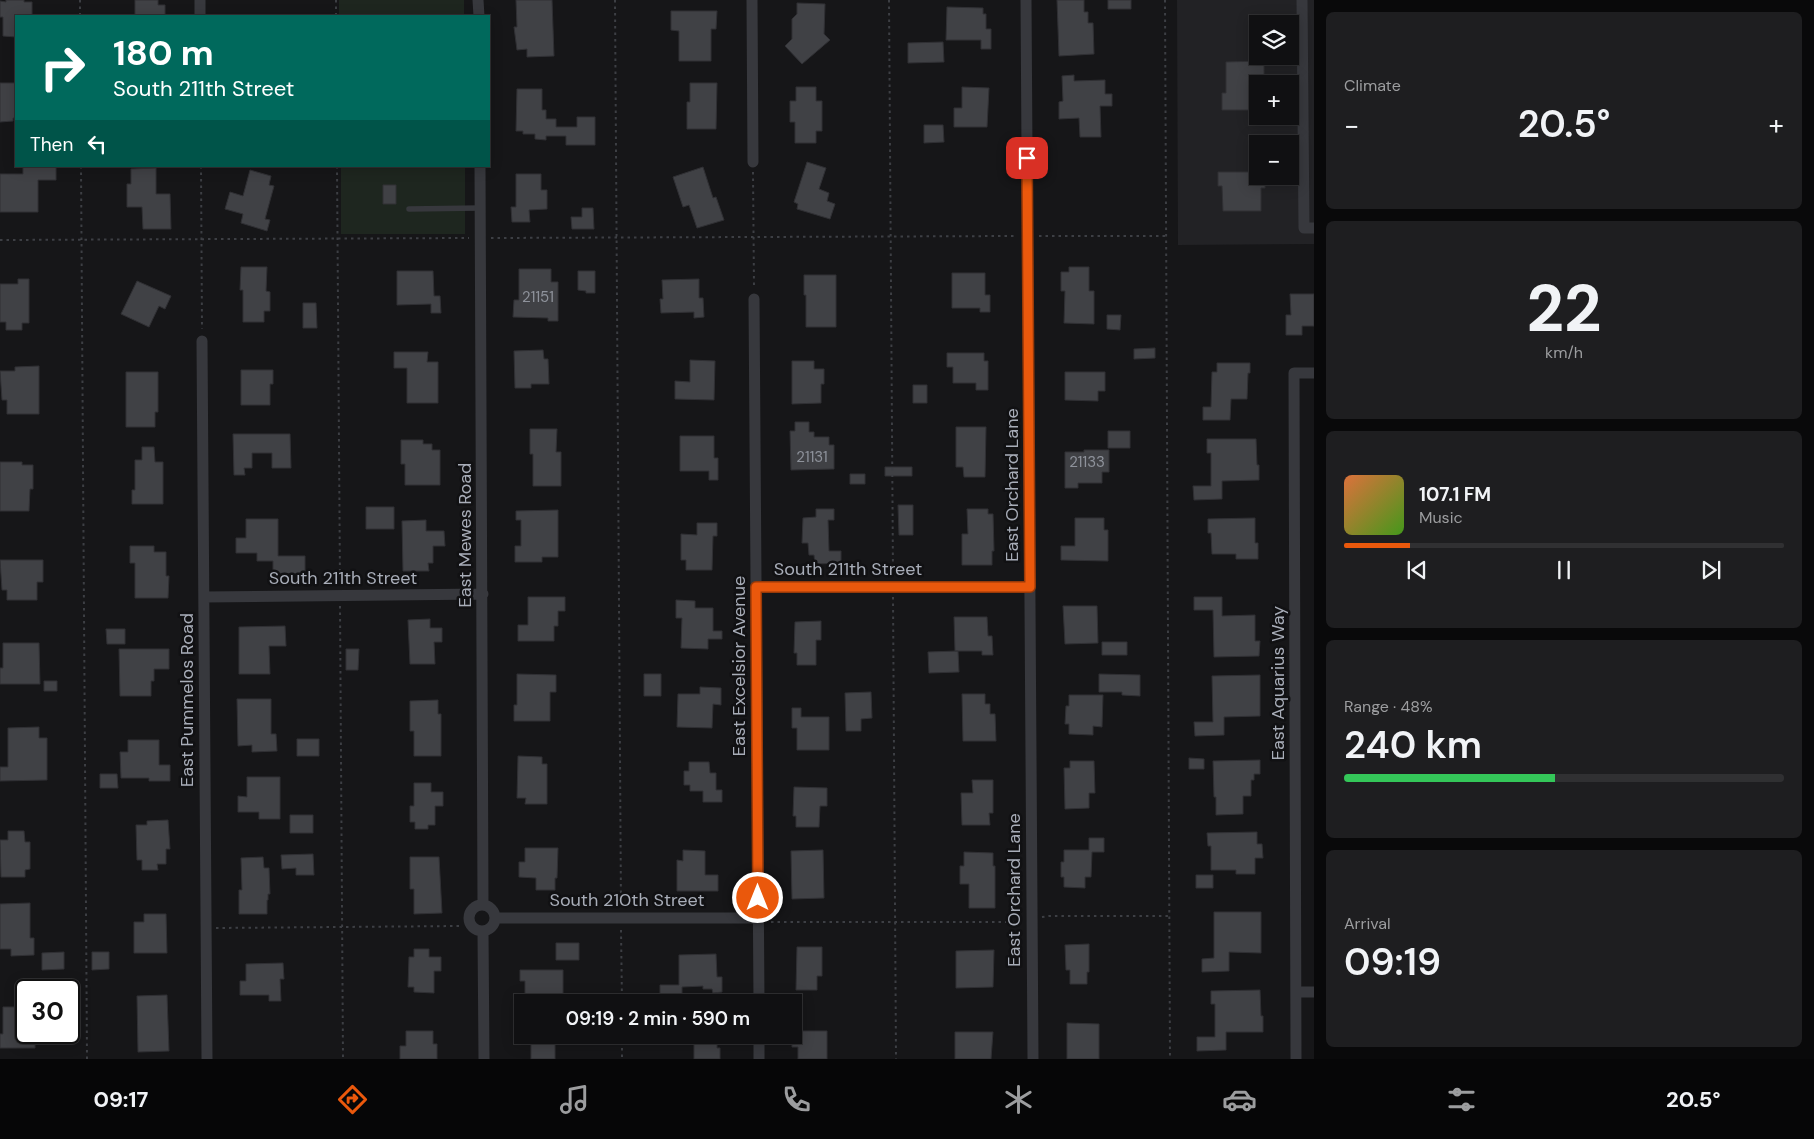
<!DOCTYPE html>
<html lang="en">
<head>
<meta charset="utf-8">
<style>
  body { margin:0; font-family:"DM Sans",sans-serif; background:#1e1e20; color:#f1f3f6; height:100vh; display:flex; flex-direction:column; font-size:19px; white-space:nowrap }
  * { box-sizing:border-box; margin:0 }
  p { font-size:16px; color:#9c9d9f }
  .icon { flex:none; width:28px; height:28px; fill:none; stroke:currentColor; stroke-width:2; stroke-linecap:round; stroke-linejoin:round }
  .map { position:relative; flex:1; overflow:hidden }
  .details { display:flex; flex-direction:column; gap:12px; padding:12px; background:#09090a; width:500px }
  .details>* { flex:none }
  .hud { position:absolute; left:15px; top:15px; width:475px; height:152px; border-radius:0px; box-shadow:0 2px 12px #0003,0 0 0 1px #303032; background:#00695c; color:#fff; overflow:hidden }
  .tools { position:absolute; left:1249px; top:15px; display:grid; gap:10px }
  .tools a { display:grid; place-items:center; width:50px; height:50px; border-radius:0px; background:#101012; box-shadow:0 2px 12px #0003,0 0 0 1px #303032; font-size:25px }
  .speed { position:absolute; left:15px; top:979px; display:flex; gap:10px; font-size:25px; font-weight:700; text-align:center }
  .speed>* { display:grid; place-content:center; width:65px; height:65px; border-radius:50%; background:#101012; box-shadow:0 2px 12px #0003,0 0 0 1px #303032; line-height:1 }
  .speed .limit { border:2px solid #111; border-radius:8px; background:#fff; color:#111 }
  .pin { position:absolute; display:grid; place-items:center; width:42px; height:42px; color:#fff; margin:-21px; border-radius:10px; box-shadow:0 2px 8px #0006 }
  .me { position:absolute; width:55px; margin:-28px; rotate:0deg; stroke-linejoin:round; filter:drop-shadow(0 0 4px #0008) }
  .turn { display:flex; align-items:center; gap:18px; height:105px; padding:0 15px; font-size:22px }
  .turn .icon { width:65px; height:65px; stroke-width:2.5 }
  .turn b { display:block; font-size:35px; line-height:42px }
  .then { display:flex; align-items:center; height:48px; padding:0 15px; background:#0003; gap:10px; font-size:19px }
  .big { font-size:38px; font-weight:600; line-height:1.1 }
  .details .tile { flex:1; display:flex; flex-direction:column; justify-content:center; gap:8px; min-width:0; padding:0 18px; border-radius:8px; background:#1e1e20 }
  .details .dial { align-items:center; gap:0 }
  .dial b { font-size:65px; line-height:1 }
  .song { display:flex; align-items:center; gap:15px }
  .cover { width:60px; height:60px; border-radius:8px; background:linear-gradient(135deg,hsl(20 70% 55%),hsl(100 70% 35%)) }
  .played { height:5px; border-radius:2px; background:linear-gradient(90deg,#ea580c 15%,#303032 15%) }
  .keys { display:flex; justify-content:space-around; direction:ltr }
  .heat { display:flex; justify-content:space-between; align-items:center; font-size:28px; direction:ltr }
  .charge { height:8px; border-radius:4px; background:linear-gradient(90deg,#34c759 48%,#303032 0) }
  .trip { position:absolute; left:514px; top:994px; width:288px; height:50px; border-radius:0px; background:#101012; box-shadow:0 2px 12px #0003,0 0 0 1px #303032; font-weight:600; line-height:50px; text-align:center }
  .dock { display:flex; height:80px; justify-content:space-around; align-items:center; background:#060607; color:#9c9d9f }
  .dock .icon { width:35px; height:35px }
  .dock .current { color:#ea580c }
  .dock b { font-size:22px; color:#f1f3f6 }
  main { display:flex; flex:1; min-height:0 }
  .map>svg:first-child { display:block }
</style>
</head>
<body>
<main>
<div class="map">
<svg width="1314" height="1059" viewBox="0 0 1314 1059">
  <rect width="100%" height="100%" fill="#161618"/>
  <path fill="#222225" fill-rule="evenodd" d="M1177,0H1314V244L1178,245ZM1258,24H1290V56H1258ZM1258,84H1290V116H1258ZM1258,144H1290V176H1258Z"/>
  <path fill="#1e261f" d="M339,0H464V16H339Z
    M341,166H465V234H341Z"/>
  <path fill="#404145" stroke="#303034" d="M6,0H24V2H32V16H16V37L3,36V17H0V1L6,2Z
    M135,0H158V5H165V16H135Z
    M516,0H552L554,56L527,57V49L517,50L514,27H517Z
    M1057,0H1084V12H1088V23H1093L1094,54L1059,56Z
    M1108,0H1131V9H1108Z
    M797,3L825,4L824,34L830,40L802,64L785,46L792,39V19L797,14Z
    M947,7L983,8V14H986V29H991V49H981V40H946Z
    M671,11H717L716,29H711V61H679V31L671,30Z
    M943,42L944,62L908,63V43Z
    M1264,61V77H1252V110H1222V93H1226V62Z
    M1074,75V81L1105,80V94H1112V106H1100L1101,137H1080L1079,118L1059,119V102L1063,101L1062,76Z
    M0,83H16V118H13V121L0,122Z
    M690,83H717L716,129H687V102H690Z
    M796,87H816V101H822V131H816V143H795V122H790V101H796Z
    M962,87L989,88L987,127H954V108H962Z
    M517,89H542V110H546V119H556V127H577V117H595V145H566V136H546V140L535,139V134H523V131H516Z
    M924,125H943L944,142L924,143Z
    M807,162L826,168L819,189L829,193L827,201L835,204L830,219L797,209L798,204L794,202Z
    M23,166H56V180H38V212H0V174H23Z
    M703,167L713,198L716,197L724,220L697,228L689,205L683,207L673,177Z
    M156,168V194H170L171,229H143L142,207H127V184H131V169Z
    M250,170L271,176L269,185L274,186L265,219L270,220L267,231L241,223L243,214L225,209L230,192L243,196Z
    M1218,172H1258V176H1265V188H1261V211H1223L1222,186H1218Z
    M516,174H541V190H547V209L529,210L530,222H512L511,207H516Z
    M383,185H396V204H383Z
    M582,208H593L594,229H572L571,217H582Z
    M241,267H267L266,291L270,292V311H264V322H243V290H240Z
    M1069,267H1089V291H1094V324L1064,323L1065,291H1061V272H1069Z
    M519,269H551V282H558V321H548V318L513,317L514,300H519Z
    M397,271H433L434,296H440L441,313H431V304L397,305Z
    M578,271H595V293H586V291L578,290Z
    M952,273H985V295H990V312H980V308H952Z
    M804,275H836V327H806V295H804Z
    M18,279H29V323H22V330H6V322H0V284H18Z
    M699,279V298H703L704,317L694,318V312L661,313L660,299H663L662,280Z
    M137,281L171,296L165,309L159,306L149,327L121,314Z
    M1290,294H1314V326H1302V335H1286V315H1291Z
    M303,303H316L317,328H303Z
    M1107,315H1121L1120,330L1107,329Z
    M1155,348V358L1134,359V349Z
    M543,350L544,359H548L549,384H531V388H515L514,351Z
    M394,352H428L427,362H438V403H407V368H394Z
    M947,353H984V361H988V390H976V383H953V367H947Z
    M690,360L715,361L714,400L675,399V381L690,382Z
    M792,361H814V369H824V384H821V403L792,404Z
    M1217,363H1250V373H1248L1247,399H1231L1230,420H1203V407H1211L1212,372H1217Z
    M39,366V414H7V400H2L0,371H15V367Z
    M241,370H273V384H270V405H241Z
    M126,372H158V412H155V427H126Z
    M1065,372H1105V391H1098V401L1065,400Z
    M913,385H927V403H913Z
    M795,422H809V432H814V437H829V445H834V469L791,470L790,431H795Z
    M956,427H986L985,477H964L963,467H956Z
    M530,429H557L556,452H561V486H533V454H530Z
    M1108,431H1130V448H1108Z
    M233,434H290L291,468H272V453H252V468H244L245,475H234Z
    M680,436H714V458H718V480H709V471H680Z
    M1207,439H1256L1257,465H1259V480L1222,481V499L1194,500L1193,486H1211V453H1207Z
    M401,440H423V444H432V450H440V485H405V464H401Z
    M142,447H154L155,462H163V504H132V490H135V460H142Z
    M1084,450H1109V472H1102V483H1078V488H1065V452H1084Z
    M0,462H22V465H33V489H30L29,511H0Z
    M885,467H912V476H885Z
    M850,474H865V484H850Z
    M898,505H913V535H899Z
    M366,507H394V529H366Z
    M816,509H834V520H828L829,551H841V563L815,564L814,555H809L808,543H802L803,518L816,517Z
    M967,509H988V514H993L994,551H992V565H962V534H968Z
    M558,510V557H542V562H515V546H521V520H516V511Z
    M1075,518H1104V530H1108V561L1061,560V546H1075Z
    M1255,518V543H1258V559H1236V554H1212L1211,533H1208V519Z
    M246,519H278V556H305V574L273,573V561H257V553H236V538H246Z
    M426,520V531H444L445,546H433V563H428L429,571H403L402,521Z
    M697,523H717V536H713L712,570H686V560H681V534L697,535Z
    M130,546H154V552H166V576H169L168,598H135V563H130Z
    M0,560H43V582H37V600H7V590H2Z
    M528,597H565V611H558V626H554V641H518V625H528Z
    M1194,597H1222V616L1255,615V641H1260L1259,656L1214,657L1213,610H1194Z
    M676,600L695,601V608H713V631H722V639H708V649L681,648L682,618H676Z
    M1063,606H1097L1098,643L1065,644Z
    M954,617H987L988,636H992L993,655H982V651H958L959,672L929,673L928,652L958,651H955Z
    M430,619V628H442V642H434L435,664H410L408,620Z
    M821,621V640H816V665H797V653H794L795,622Z
    M285,626L286,646H269L270,674H239V627Z
    M106,629H125V644H107Z
    M1102,642H1127V655H1102Z
    M3,643H39L40,684H0V668H3Z
    M119,649H169V669H154V681H151V696H120Z
    M346,649H359L358,670H346Z
    M517,674L556,675V692H550V721H514V705H517Z
    M644,674H661V696H644Z
    M1099,674L1140,675V696L1122,695V692H1099Z
    M1260,675V716L1224,717V735L1195,736L1194,722H1213L1212,676Z
    M44,681H57V691H44Z
    M700,687L721,688V705L713,704L712,728L677,727L678,694H700Z
    M871,692L872,718L861,719V731H846L845,693Z
    M962,694H985V704H990V714H995L996,741H963Z
    M1069,695H1103L1102,727L1093,726V735L1069,734V724H1065L1066,706H1069Z
    M237,699H271V734H276L277,751L252,752V745L238,746Z
    M438,700V714H441V756H414V731H410V701Z
    M792,708H801V717H829V750H797V728H792Z
    M39,727V738H47V780L0,781V767H8V728Z
    M297,739H319V756H297Z
    M128,740H159V765H170V781H149V778H121L120,752H128Z
    M518,756L542,757V764H547V804H525L526,798H517Z
    M1189,758L1204,759V769H1189Z
    M1260,760V774H1254V780H1251V796H1243V814L1216,815V797H1214L1213,761Z
    M1070,761H1094L1095,793H1089V808L1065,809L1064,768H1070Z
    M689,762H709L710,773H716V790H722V802H703V791H690V785H684V771H689Z
    M100,774H117L118,788H100Z
    M247,777H280V819H259V812H238V796L247,797Z
    M972,780H993V813H989L990,825H962L961,793H973Z
    M414,783H431V792H443V806H435V825H428V829H415V822H410V806H414Z
    M794,787L827,788V806H820L819,827H796V816H793Z
    M290,815H313V833H290Z
    M168,820L170,849H166V864H157L158,870H142V860H137L136,825H147V821Z
    M8,831H24L25,842H30V869L25,870V877H1L0,840H8Z
    M1257,832V844H1262L1263,858H1255V874H1236V870H1211V846H1208L1207,833Z
    M1089,838H1104V852H1092L1091,877H1085V888L1064,887V877H1061V862H1064V850H1089Z
    M525,848H558L557,878H555V890H536V878L519,877V862H525Z
    M683,850L705,851V875H718V891H677V860L683,861Z
    M823,850L824,898L792,899L791,851Z
    M964,852L993,853V866H995V908H969V884H960V866H964Z
    M313,854L314,875H296V868L282,869L281,855Z
    M263,857L264,868H269L270,894H268V900H267V914H239V890H242L241,858Z
    M410,857H439L442,913L414,914V889H410Z
    M1196,875H1213V888H1196Z
    M30,903V938H34V955L11,956V949H0V904Z
    M1214,912H1261V953L1229,952V971L1202,972V959L1214,958Z
    M144,914H166L167,953H134V922H144Z
    M556,943H579V960H556Z
    M1089,944V972H1087V984H1070V970H1066L1065,945Z
    M797,947H822V976H817V990H796Z
    M414,949H429V957H441V971H434V993L414,992V987H408L409,957H414Z
    M994,950L993,987L956,988V951Z
    M64,952V969L42,970V953Z
    M92,952H109V969L92,970Z
    M716,954L717,977H722V992L713,993L712,989H703V986L682,987V1002H660V985H679V955Z
    M283,963L284,979H280L281,1001H269V995H240V981H246V964Z
    M520,970H563V1002H525V981H520Z
    M1260,990L1261,1016H1263V1032H1226V1050L1197,1051V1037H1215V1004H1211V991Z
    M167,995L169,1051L138,1052L137,996Z
    M3,1007H26V1032H35V1048H0V1034H3Z
    M1067,1023L1099,1024V1059H1067Z
    M406,1031H433V1044H437V1059H400V1046H406Z
    M792,1031H827V1059H798V1047H792Z
    M955,1032H993L991,1059H955Z
    M531,1035H555V1059H531Z
    M694,1037H717V1048H720V1059H694Z"/>
  <g fill="none" stroke-linecap="round" stroke-linejoin="round">
    <path stroke="#3d3f44" stroke-width="2" stroke-dasharray="2.5 4" stroke-linecap="butt" d="M80,0V16
      M336,0V16
      M615,0L621,908
      M889,0L893,575
      M1165,0L1170,1059
      M81,166L87,1059
      M201,166L202,329
      M337,166L340,584
      M753,172L754,287
      M1039,236H1166
      M491,238L1016,236
      M0,240L469,238
      M893,597L896,1059
      M340,606L343,1059
      M1042,917L1049,916H1170
      M771,922H1021
      M216,928L461,926
      M621,930L622,1002
      M622,1035V1059"/>
    <path stroke="#37383d" stroke-width="5.5" d="M409,209L480,208"/>
    <path stroke="#37383d" stroke-width="11" d="M200,0V16
      M478,0L479,16
      M752,0L753,162
      M1026,0L1033,1059
      M1302,0L1304,228H1314
      M480,166L483,905
      M754,299L759,1002
      M202,341L207,1059
      M756,587H1030
      M204,597L483,594
      M469 918a13 13 0 1 1 26 0a13 13 0 1 1-26 0Z
      M496,918H758
      M483,932L484,1059
      M1296,992H1314
      M759,1035V1059
      M1296,1059L1294,373H1314"/>
  </g>
  <g fill="none" stroke-linecap="round" stroke-linejoin="round">
    <defs>
      <path id="route" d="M758,898L756,587H1030L1027,158"/>
    </defs>
    <use href="#route" stroke="#983908" stroke-width="12"/>
    <use href="#route" stroke="#ea580c" stroke-width="9"/>
  </g>
  <g text-anchor="middle" stroke-width="5" stroke-linejoin="round" paint-order="stroke">
    <g font-size="15" fill="#8e929b">
      <text x="538" y="302">21151</text>
      <text x="812" y="462">21131</text>
      <text x="1087" y="467">21133</text>
    </g>
    <g font-size="18" fill="#a8adb8" stroke="#111113">
      <text transform="translate(1012 485) rotate(-90)" y="6">East Orchard Lane</text>
      <text transform="translate(465 535) rotate(-90)" y="6">East Mewes Road</text>
      <text x="848" y="575">South 211th Street</text>
      <text x="343" y="584">South 211th Street</text>
      <text transform="translate(739 666) rotate(-90)" y="6">East Excelsior Avenue</text>
      <text transform="translate(1278 683) rotate(-90)" y="6">East Aquarius Way</text>
      <text transform="translate(187 700) rotate(-90)" y="6">East Pummelos Road</text>
      <text transform="translate(1014 890) rotate(-90)" y="6">East Orchard Lane</text>
      <text x="627" y="906">South 210th Street</text>
    </g>
  </g>
</svg>
<div class="tools">
<a><svg class="icon" aria-label="layers" viewBox="0 0 24 24"><path d="M12 4l9 5-9 5-9-5zM3 14l9 5 9-5"/></svg></a>
<a>+</a>
<a>−</a>
</div>
<div class="speed"><div class="limit">30</div></div>
<div class="pin" style="left:1027px;top:158px;background:#d93025"><svg class="icon" aria-label="arrive" viewBox="0 0 24 24"><path d="M6 21V4h12l-3 4 3 4H6"/></svg></div>
<svg class="me" style="left:758px;top:898px" viewBox="-20 -20 40 40"><circle r="17" fill="#ea580c" stroke="#fff" stroke-width="3"/><path d="M0-11L8 9 0 5-8 9z" fill="#fff"/></svg>
<div class="trip">09:19 · 2 min · 590 m</div>
<div class="hud">
<div class="turn"><svg class="icon" aria-label="right" viewBox="0 0 24 24"><path d="M7 20v-9h11M14 6l5 5-5 5"/></svg><div><b>180 m</b>South 211th Street</div></div>
<div class="then">Then<svg class="icon" aria-label="left" viewBox="0 0 24 24"><path d="M17 20v-9H6M10 6l-5 5 5 5"/></svg></div>
</div>
</div>
<section class="details">
<div class="tile"><p>Climate</p>
<div class="heat"><a>−</a><b class="big">20.5°</b><a>+</a></div>
</div>
<div class="tile dial"><b>22</b><p>km/h</p></div>
<div class="tile">
<div class="song"><i class="cover"></i><div><b>107.1 FM</b><p>Music</p></div></div>
<div class="played"></div>
<div class="keys"><svg class="icon" aria-label="previous" viewBox="0 0 24 24"><path d="M18 5L8 12l10 7zM5 5v14"/></svg><svg class="icon" aria-label="pause" viewBox="0 0 24 24"><path d="M8 5v14M16 5v14"/></svg><svg class="icon" aria-label="next" viewBox="0 0 24 24"><path d="M6 5l10 7-10 7zM19 5v14"/></svg></div>
</div>
<div class="tile"><p>Range · 48%</p><b class="big">240 km</b><div class="charge"></div></div>
<div class="tile"><p>Arrival</p><b class="big">09:19</b></div>
</section>
</main>
<nav class="dock">
<b>09:17</b>
<svg class="icon current" aria-label="directions" viewBox="0 0 24 24"><path d="M12 3l9 9-9 9-9-9zM9 14v-3h6M13 9l2 2-2 2"/></svg>
<svg class="icon" aria-label="music" viewBox="0 0 24 24"><path d="M9 18V5l10-2v13"/><circle cx="6" cy="18" r="3"/><circle cx="16" cy="16" r="3"/></svg>
<svg class="icon" aria-label="phone" viewBox="0 0 24 24"><path d="M5 4h4l2 5-3 2q2 4 5 5l2-3 5 2v4C11 20 4 13 5 4z"/></svg>
<svg class="icon" aria-label="climate" viewBox="0 0 24 24"><path d="M12 3v18M4 7l16 10M4 17L20 7"/></svg>
<svg class="icon" aria-label="car" viewBox="0 0 24 24"><path d="M5 17H2v-5l4-1 3-4h7l3 4 3 1v5h-3M9 17h6M6 11h13"/><circle cx="7" cy="17" r="2"/><circle cx="17" cy="17" r="2"/></svg>
<svg class="icon" aria-label="filters" viewBox="0 0 24 24"><path d="M4 7h16M4 17h16"/><circle cx="9" cy="7" r="2"/><circle cx="15" cy="17" r="2"/></svg>
<b>20.5°</b>
</nav>
</body>
</html>
